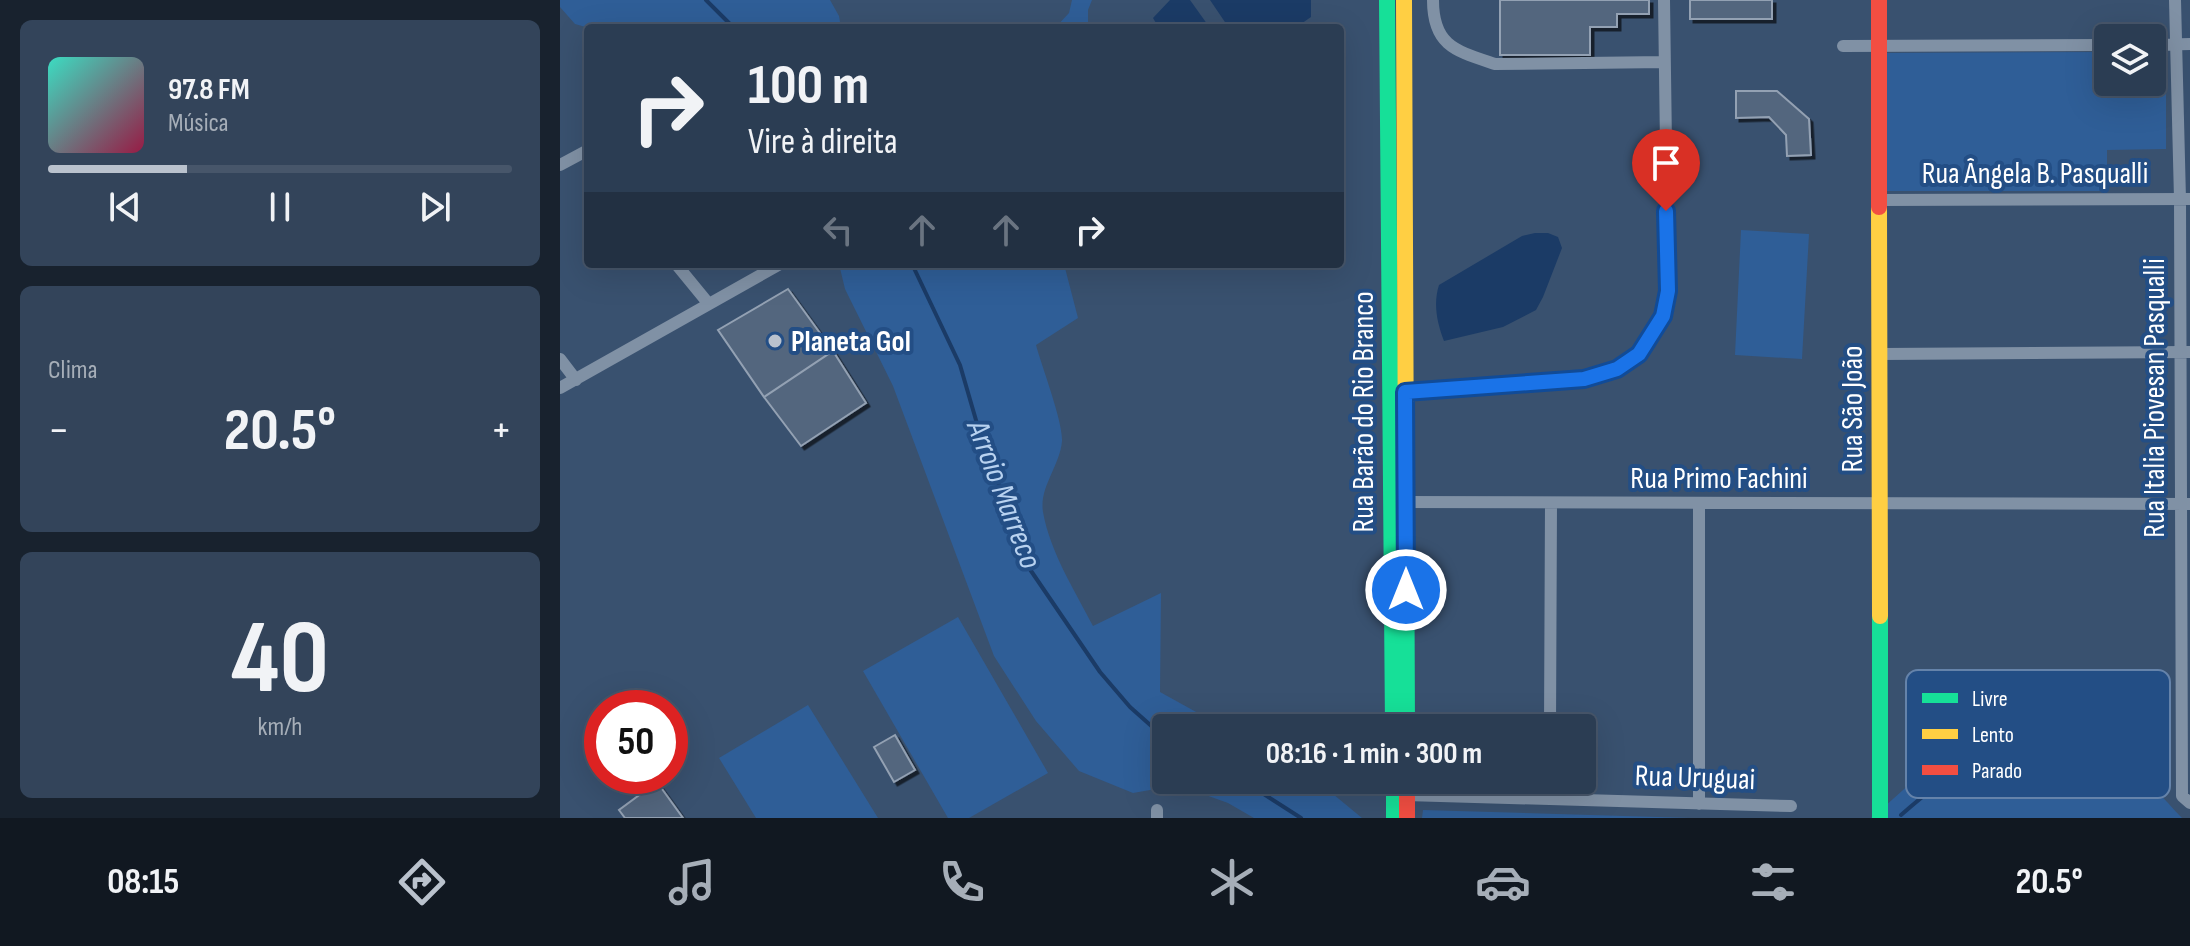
<!DOCTYPE html>
<html lang="pt">
<head>
<meta charset="utf-8">
<style>
  body { margin:0; font-family:"Sofia Sans Condensed",sans-serif; background:#33445a; color:#f1f3f6; height:100vh; display:flex; flex-direction:column; font-size:30px; white-space:nowrap }
  * { box-sizing:border-box; margin:0 }
  p { font-size:26px; color:#a6aeb8 }
  .icon { flex:none; width:44px; height:44px; fill:none; stroke:currentColor; stroke-width:2; stroke-linecap:round; stroke-linejoin:round }
  .map { position:relative; flex:1; overflow:hidden }
  .drawer { display:flex; flex-direction:column; gap:20px; padding:20px; background:#18222e; width:560px }
  .drawer>* { flex:none }
  .banner { position:absolute; left:24px; top:24px; width:760px; height:244px; border-radius:8px; box-shadow:0 8px 32px #0002,0 0 0 2px #47566a; background:#2b3d53; color:#f1f3f6; overflow:hidden }
  .buttons { position:absolute; left:1534px; top:24px; display:grid; gap:16px }
  .buttons a { display:grid; place-items:center; width:72px; height:72px; border-radius:8px; background:#2b3d53; box-shadow:0 8px 32px #0002,0 0 0 2px #47566a; font-size:40px }
  .speed { position:absolute; left:24px; top:690px; display:flex; gap:16px; font-size:40px; font-weight:700; text-align:center }
  .speed>* { display:grid; place-content:center; width:104px; height:104px; border-radius:50%; background:#2b3d53; box-shadow:0 8px 32px #0002,0 0 0 2px #47566a; line-height:1 }
  .speed .limit { border:12px solid #d22; background:#fff; color:#111 }
  .pin { position:absolute; display:grid; place-items:center; width:68px; height:68px; color:#fff; margin:-82px -34px; border-radius:50% 50% 50% 0; rotate:-45deg; box-shadow:0 0 8px #0007 }
  .pin .icon { rotate:45deg }
  .me { position:absolute; width:88px; margin:-44px; rotate:0deg; stroke-linejoin:round; filter:drop-shadow(0 0 6px #0008) }
  .turn { display:flex; align-items:center; gap:28px; height:168px; padding:0 32px; font-size:36px }
  .turn .icon { width:104px; height:104px; stroke-width:2.5 }
  .turn b { display:block; font-size:56px; line-height:68px }
  .lanes { display:flex; align-items:center; height:76px; padding:0 32px; background:#0003; justify-content:center; gap:40px; direction:ltr }
  .lanes .off { opacity:.35 }
  .big { font-size:60px; font-weight:700; line-height:1.1 }
  .drawer .card { flex:1; display:flex; flex-direction:column; justify-content:center; gap:12px; min-width:0; padding:0 28px; border-radius:12px; background:#33445a }
  .drawer .dial { align-items:center; gap:0 }
  .dial b { font-size:104px; line-height:1 }
  .song { display:flex; align-items:center; gap:24px }
  .cover { width:96px; height:96px; border-radius:12px; background:linear-gradient(135deg,hsl(170 70% 55%),hsl(340 70% 35%)) }
  .played { height:8px; border-radius:4px; background:linear-gradient(90deg,#bac2cd 30%,#47566a 30%) }
  .keys { display:flex; justify-content:space-around; direction:ltr }
  .heat { display:flex; justify-content:space-between; align-items:center; font-size:44px; direction:ltr }
  .trip { position:absolute; left:592px; top:714px; width:444px; height:80px; border-radius:8px; background:#2b3d53; box-shadow:0 8px 32px #0002,0 0 0 2px #47566a; font-weight:700; line-height:80px; text-align:center }
  .menu { display:flex; height:128px; justify-content:space-around; align-items:center; background:#111821; color:#a6aeb8 }
  .menu .icon { width:56px; height:56px }
  .menu .selected { color:#bac2cd }
  .menu b { font-size:36px; color:#f1f3f6 }
  main { display:flex; flex:1; min-height:0 }
  .map>svg:first-child { display:block }
</style>
</head>
<body>
<main>
<section class="drawer">
<div class="card">
<div class="song"><i class="cover"></i><div><b>97.8 FM</b><p>Música</p></div></div>
<div class="played"></div>
<div class="keys"><svg class="icon" aria-label="previous" viewBox="0 0 24 24"><path d="M18 5L8 12l10 7zM5 5v14"/></svg><svg class="icon" aria-label="pause" viewBox="0 0 24 24"><path d="M8 5v14M16 5v14"/></svg><svg class="icon" aria-label="next" viewBox="0 0 24 24"><path d="M6 5l10 7-10 7zM19 5v14"/></svg></div>
</div>
<div class="card"><p>Clima</p>
<div class="heat"><a>−</a><b class="big">20.5°</b><a>+</a></div>
</div>
<div class="card dial"><b>40</b><p>km/h</p></div>
</section>
<div class="map">
<svg width="1630" height="818" viewBox="0 0 1630 818">
  <defs>
    <filter id="shadow"><feDropShadow dx="3.5" dy="3.5" stdDeviation="0" flood-color="#0009"/></filter>
  </defs>
  <rect width="100%" height="100%" fill="#39516f"/>
  <path fill="#2f5e97" d="M0,0H270L279,16L281,28H29L15,24L0,7Z
    M512,0H532L528,10V28H495L509,13Z
    M1548,52V82H1592V52H1606V149L1547,150V191H1327L1326,53Z
    M1181,230L1249,234L1242,359L1175,355Z
    M279,264H504L518,318L476,345C482,367 503,422 502,441C500,466 479,487 483,512C490,552 515,591 533,626L601,593L600,692L665,728H606V780H756L802,818H694L668,803L618,785L573,793L519,771L476,721L434,656L333,386L285,289Z
    M398,617L488,773L409,818H388L303,671Z
    M248,705L318,818H196L159,758Z
    M1465,727C1488,730 1518,731 1539,742C1571,759 1597,792 1622,818H1311C1365,773 1391,737 1465,727Z
    M863,810L1131,818H862Z"/>
  <path fill="#1b3b66" d="M610,0H630L650,28H599L593,18Z
    M650,0H751V17L735,28H669Z
    M975,233H988L998,237L1002,248L983,297L976,310L943,327L884,341C877,323 873,304 879,285L962,236Z"/>
  <g fill="none" stroke-linecap="round" stroke-linejoin="round">
    <path stroke="#1b3b66" stroke-width="4" d="M146,0L174,28
      M352,264L400,365L427,458L447,503L467,565L540,672L570,707L606,739
      M682,780L741,818
      M1341,815C1365,794 1421,747 1452,747C1468,747 1486,753 1501,756"/>
  </g>
  <path fill="#53667e" stroke="#93a1b3" stroke-width="2" filter="url(#shadow)" d="M940,0H1089V14H1057V27H1030V55H940Z
    M1130,0H1212V19H1130Z
    M1176,91H1217L1249,119L1251,155L1227,156L1226,135L1209,117L1176,118Z
    M228,289L273,351L204,397L158,330Z
    M273,351L306,403L241,446L204,397Z
    M787,723H807V728H787Z
    M335,735L355,770L334,782L314,747Z
    M97,782L123,818H65L59,810Z"/>
  <g fill="none" stroke-linecap="round" stroke-linejoin="round">
    <path stroke="#8091a5" stroke-width="12" d="M873,0C873,46 896,51 935,64L1104,62
      M1615,0L1620,199L1622,796L1630,803
      M1592,45L1630,44
      M1283,46L1548,45
      M0,165L28,150
      M1319,200L1630,199
      M116,264L148,303
      M1321,354L1630,352
      M0,359L16,380
      M0,388L220,264
      M838,393L1024,379L1057,369L1079,354L1092,337L1103,316L1108,291L1104,0
      M839,502L1630,504
      M990,728L991,503
      M846,795L1231,806
      M990,798V780
      M1139,804V505
      M597,810V818"/>
    <path stroke="#16e098" stroke-width="16" d="M827,0L833,728
      M846,484L847,728
      M1320,616V818
      M834,780V818"/>
    <path stroke="#ffcf43" stroke-width="16" d="M844,0L846,484
      M1319,207L1320,616"/>
    <path stroke="#f24e42" stroke-width="16" d="M1319,0V207
      M847,780V818"/>
  </g>
  <g fill="none" stroke-linecap="round" stroke-linejoin="round">
    <defs>
      <path id="route" d="M846,590L845,392L1024,379L1057,369L1079,354L1103,316L1108,291L1106,211"/>
    </defs>
    <use href="#route" stroke="#114b97" stroke-width="20"/>
    <use href="#route" stroke="#1a73e8" stroke-width="14"/>
  </g>
  <circle fill="#bac2cd" stroke="#234e85" stroke-width="3" cx="215" cy="341" r="8"/>
  <g text-anchor="middle" stroke-width="8" stroke-linejoin="round" paint-order="stroke">
    <g font-size="30" fill="#fff" stroke="#234e85">
      <text x="1475" y="183">Rua Ângela B. Pasqualli</text>
      <text transform="translate(1594 398) rotate(-90)" y="10">Rua Italia Piovesan Pasqualli</text>
      <text transform="translate(1292 409) rotate(-90)" y="10">Rua São João</text>
      <text transform="translate(803 412) rotate(-90)" y="10">Rua Barão do Rio Branco</text>
      <text x="1159" y="488">Rua Primo Fachini</text>
      <text transform="translate(1135 777) rotate(2)" y="10">Rua Uruguai</text>
    </g>
    <g font-size="30" font-weight="bold" fill="#fff" stroke="#234e85" text-anchor="start">
      <text x="231" y="351">Planeta Gol</text>
    </g>
    <g font-size="32" font-style="italic" fill="#b8d2f0" stroke="#234e85">
      <text transform="translate(445 494) rotate(69)" y="11">Arroio Marreco</text>
    </g>
  </g>
  <rect x="1346" y="670" width="264" height="128" rx="12" fill="#234e85" stroke="#6583aa" stroke-width="2"/>
  <rect x="1362" y="693" width="36" height="10" fill="#16e098"/>
  <rect x="1362" y="729" width="36" height="10" fill="#ffcf43"/>
  <rect x="1362" y="765" width="36" height="10" fill="#f24e42"/>
  <g font-size="22" fill="#fff">
    <text x="1412" y="706">Livre</text>
    <text x="1412" y="742">Lento</text>
    <text x="1412" y="778">Parado</text>
  </g>
</svg>
<div class="buttons">
<a><svg class="icon" aria-label="layers" viewBox="0 0 24 24"><path d="M12 4l9 5-9 5-9-5zM3 14l9 5 9-5"/></svg></a>
</div>
<div class="speed"><div class="limit">50</div></div>
<div class="pin" style="left:1106px;top:211px;background:#d93025"><svg class="icon" aria-label="arrive" viewBox="0 0 24 24"><path d="M6 21V4h12l-3 4 3 4H6"/></svg></div>
<svg class="me" style="left:846px;top:590px" viewBox="-20 -20 40 40"><circle r="17" fill="#1a73e8" stroke="#fff" stroke-width="3"/><path d="M0-11L8 9 0 5-8 9z" fill="#fff"/></svg>
<div class="trip">08:16 · 1 min · 300 m</div>
<div class="banner">
<div class="turn"><svg class="icon" aria-label="right" viewBox="0 0 24 24"><path d="M7 20v-9h11M14 6l5 5-5 5"/></svg><div><b>100 m</b>Vire à direita</div></div>
<div class="lanes"><svg class="icon off" aria-label="left" viewBox="0 0 24 24"><path d="M17 20v-9H6M10 6l-5 5 5 5"/></svg><svg class="icon off" aria-label="ahead" viewBox="0 0 24 24"><path d="M12 20V5M6 11l6-6 6 6"/></svg><svg class="icon off" aria-label="ahead" viewBox="0 0 24 24"><path d="M12 20V5M6 11l6-6 6 6"/></svg><svg class="icon" aria-label="right" viewBox="0 0 24 24"><path d="M7 20v-9h11M14 6l5 5-5 5"/></svg></div>
</div>
</div>
</main>
<nav class="menu">
<b>08:15</b>
<svg class="icon selected" aria-label="directions" viewBox="0 0 24 24"><path d="M12 3l9 9-9 9-9-9zM9 14v-3h6M13 9l2 2-2 2"/></svg>
<svg class="icon" aria-label="music" viewBox="0 0 24 24"><path d="M9 18V5l10-2v13"/><circle cx="6" cy="18" r="3"/><circle cx="16" cy="16" r="3"/></svg>
<svg class="icon" aria-label="phone" viewBox="0 0 24 24"><path d="M5 4h4l2 5-3 2q2 4 5 5l2-3 5 2v4C11 20 4 13 5 4z"/></svg>
<svg class="icon" aria-label="climate" viewBox="0 0 24 24"><path d="M12 3v18M4 7l16 10M4 17L20 7"/></svg>
<svg class="icon" aria-label="car" viewBox="0 0 24 24"><path d="M5 17H2v-5l4-1 3-4h7l3 4 3 1v5h-3M9 17h6M6 11h13"/><circle cx="7" cy="17" r="2"/><circle cx="17" cy="17" r="2"/></svg>
<svg class="icon" aria-label="filters" viewBox="0 0 24 24"><path d="M4 7h16M4 17h16"/><circle cx="9" cy="7" r="2"/><circle cx="15" cy="17" r="2"/></svg>
<b>20.5°</b>
</nav>
</body>
</html>
